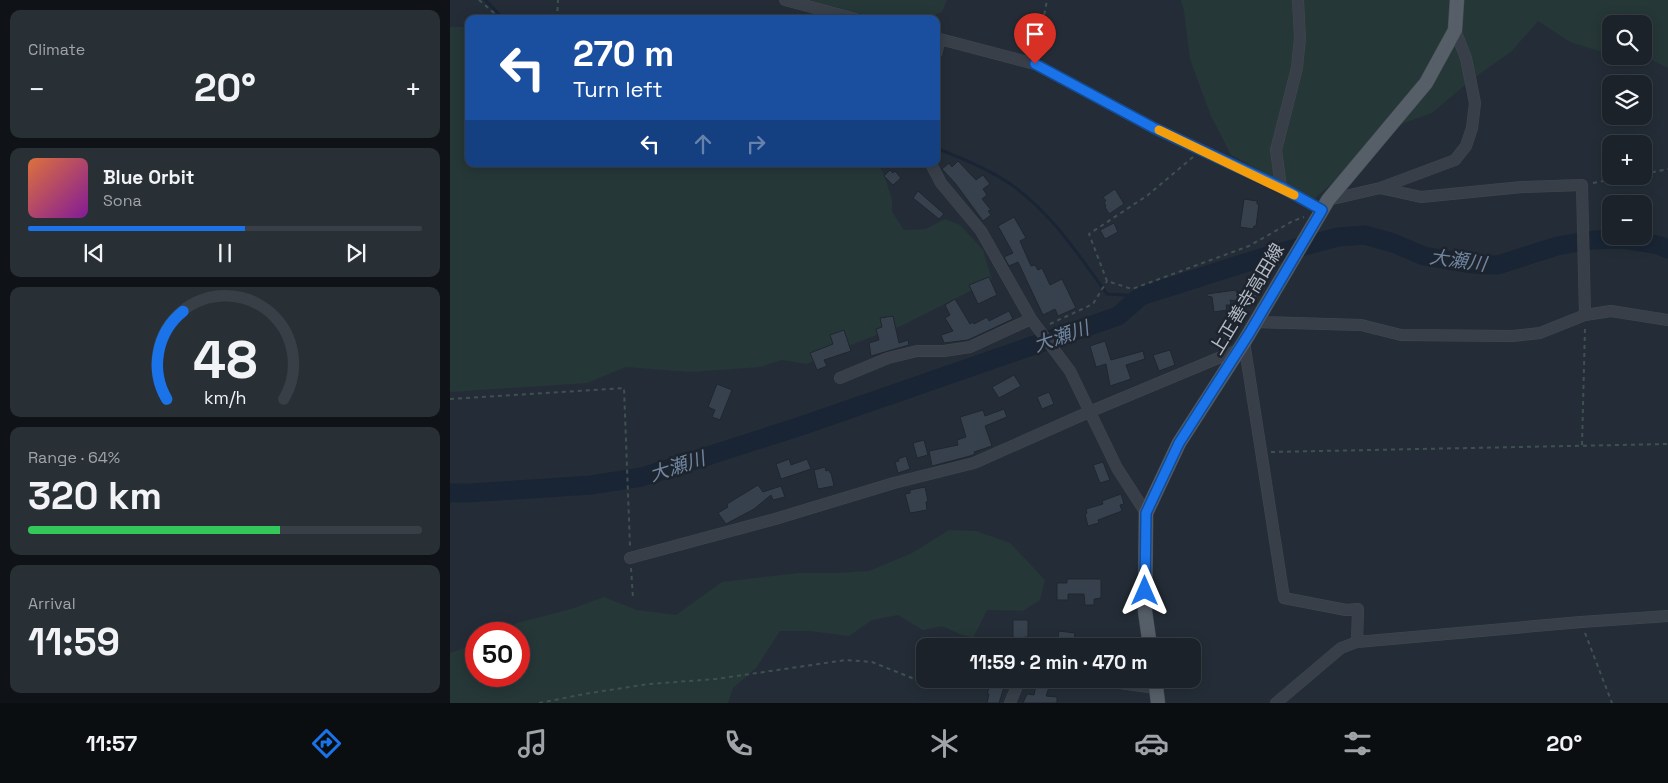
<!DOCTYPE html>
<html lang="en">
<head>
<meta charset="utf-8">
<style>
  body { margin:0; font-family:"Space Grotesk","Noto Sans JP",sans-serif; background:#282f35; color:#f1f3f6; height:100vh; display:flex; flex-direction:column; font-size:19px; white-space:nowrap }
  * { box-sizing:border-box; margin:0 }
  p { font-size:16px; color:#a0a4a8 }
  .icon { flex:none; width:28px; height:28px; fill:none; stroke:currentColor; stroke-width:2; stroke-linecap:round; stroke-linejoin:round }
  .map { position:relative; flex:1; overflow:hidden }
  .side { display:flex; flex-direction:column; gap:10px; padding:10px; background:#0f1317; width:450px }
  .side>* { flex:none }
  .hud { position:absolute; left:15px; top:15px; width:475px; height:152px; border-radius:10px; box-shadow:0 2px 12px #0003,0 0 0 1px #393f46; background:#1a4fa0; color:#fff; overflow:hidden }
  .buttons { position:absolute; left:1152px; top:15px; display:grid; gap:10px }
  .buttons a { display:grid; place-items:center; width:50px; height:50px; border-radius:10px; background:#1b2229; box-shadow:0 2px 12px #0003,0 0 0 1px #393f46; font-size:25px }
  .speed { position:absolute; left:15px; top:622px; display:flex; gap:10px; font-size:25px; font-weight:700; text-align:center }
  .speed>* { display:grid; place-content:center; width:65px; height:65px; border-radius:50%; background:#1b2229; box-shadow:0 2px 12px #0003,0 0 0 1px #393f46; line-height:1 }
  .speed .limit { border:8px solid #d22; background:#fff; color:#111 }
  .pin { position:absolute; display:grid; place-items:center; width:42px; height:42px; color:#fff; margin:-51px -21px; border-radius:50% 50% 50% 0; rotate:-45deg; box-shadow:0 0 5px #0007 }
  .pin .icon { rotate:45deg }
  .me { position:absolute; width:55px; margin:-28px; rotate:0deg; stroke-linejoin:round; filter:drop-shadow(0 0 4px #0008) }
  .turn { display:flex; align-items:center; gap:18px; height:105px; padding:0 25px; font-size:22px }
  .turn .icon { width:65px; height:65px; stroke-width:2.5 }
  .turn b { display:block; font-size:35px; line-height:42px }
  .lanes { display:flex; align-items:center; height:48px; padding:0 25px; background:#0003; justify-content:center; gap:25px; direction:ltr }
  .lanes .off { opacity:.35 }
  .big { font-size:38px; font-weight:600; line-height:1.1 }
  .side .tile { flex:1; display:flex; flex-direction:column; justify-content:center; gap:8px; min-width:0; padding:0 18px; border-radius:10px; background:#282f35 }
  .side .dial { align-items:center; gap:0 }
  .dial svg { height:130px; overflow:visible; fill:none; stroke:#393f46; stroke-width:7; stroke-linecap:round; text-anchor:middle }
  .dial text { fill:#f1f3f6; stroke:none }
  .song { display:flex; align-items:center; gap:15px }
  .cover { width:60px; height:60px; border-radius:8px; background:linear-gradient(135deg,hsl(20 70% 55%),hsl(290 70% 35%)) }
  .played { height:5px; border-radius:2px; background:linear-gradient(90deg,#1a73e8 55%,#393f46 55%) }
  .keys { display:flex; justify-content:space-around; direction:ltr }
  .heat { display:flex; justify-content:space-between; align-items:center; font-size:28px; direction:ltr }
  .charge { height:8px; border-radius:4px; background:linear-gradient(90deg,#34c759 64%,#393f46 0) }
  .trip { position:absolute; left:466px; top:638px; width:285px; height:50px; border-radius:10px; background:#1b2229; box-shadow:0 2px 12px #0003,0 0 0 1px #393f46; font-weight:600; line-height:50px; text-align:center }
  .tabs { display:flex; height:80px; justify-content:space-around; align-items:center; background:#0b0e10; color:#a0a4a8 }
  .tabs .icon { width:35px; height:35px }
  .tabs .on { color:#1a73e8 }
  .tabs b { font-size:22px; color:#f1f3f6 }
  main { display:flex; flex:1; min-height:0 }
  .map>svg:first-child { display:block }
</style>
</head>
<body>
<main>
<section class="side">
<div class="tile"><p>Climate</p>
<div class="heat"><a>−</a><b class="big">20°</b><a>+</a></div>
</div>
<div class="tile">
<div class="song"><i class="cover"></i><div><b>Blue Orbit</b><p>Sona</p></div></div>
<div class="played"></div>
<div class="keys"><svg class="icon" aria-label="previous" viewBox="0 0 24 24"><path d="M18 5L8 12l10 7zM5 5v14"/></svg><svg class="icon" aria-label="pause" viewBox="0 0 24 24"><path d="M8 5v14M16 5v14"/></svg><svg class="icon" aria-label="next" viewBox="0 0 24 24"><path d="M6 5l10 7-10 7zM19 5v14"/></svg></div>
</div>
<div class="tile dial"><svg viewBox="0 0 100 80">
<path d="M14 69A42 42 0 1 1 86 69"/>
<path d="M14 69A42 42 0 0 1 24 15" stroke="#1a73e8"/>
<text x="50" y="56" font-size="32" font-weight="700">48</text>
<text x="50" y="72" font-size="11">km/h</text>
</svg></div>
<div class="tile"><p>Range · 64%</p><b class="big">320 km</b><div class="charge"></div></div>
<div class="tile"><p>Arrival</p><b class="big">11:59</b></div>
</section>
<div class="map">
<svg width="1218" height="703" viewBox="0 0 1218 703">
  <rect width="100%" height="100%" fill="#242d37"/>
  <path fill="#263738" d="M359,0H497L492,12L474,19H430Z
    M731,0H1218V68L1194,56H1189H1194V24H1161V55L1120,42L1088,21L1062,51L1021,80L982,113L951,124L864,199L781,155L761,116L740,59L734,11Z
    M0,27H19V164H427L433,172L442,199V212L454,230L476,229L495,219L510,225L533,250L542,280L451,326L408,342L357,364L332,360L310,367L240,372L176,367L137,383L0,392Z
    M499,530L526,531L560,543L595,580L590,600L573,611L537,610L523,638L512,635L492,626L473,630L448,615L422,620L399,636L360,631H330L306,668L283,688L278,703H0V653L26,644V676H69V634H48L67,623L121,609L154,597L187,610L226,615L272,582L348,573H388L419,571L462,553Z"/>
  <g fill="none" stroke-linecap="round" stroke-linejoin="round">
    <path stroke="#192534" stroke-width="3" d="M35,0L54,19
      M486,148C511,158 536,168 559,183C600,211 628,254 657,294L691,296"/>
    <path stroke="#192534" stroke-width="19" d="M0,493H19L141,485L192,477L351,426L668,316L691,296L817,256L888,237L915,235L943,243L974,256L1021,264L1048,265L1107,246L1143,240L1172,239L1208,245L1218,249"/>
  </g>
  <path fill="#37414e" stroke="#1f262f" d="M508,161L526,180L533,175L540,184L533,189L537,195L532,199L541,210L538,211L541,215L533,221L505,183L492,169L499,163L502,167Z
    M440,170L443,173L445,171L451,178L443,185L434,176Z
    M665,189L674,204L659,214L655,207L656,206L654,202L656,201L653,197Z
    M468,191L494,214L489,219L463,198Z
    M794,199L807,201V204H809L806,226H804L803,229L790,227Z
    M564,217L576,238L570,241L581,266L585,265L588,270L592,268L600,285L612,279L626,308L608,316L605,309L593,315L568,262L559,266L554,257L563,253L548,226Z
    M664,223L668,232L655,239L650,230Z
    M539,277L547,295L528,304L519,285Z
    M786,290V292L807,295L806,304L780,300L781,305H776L777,310L764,312L762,297L757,296V294Z
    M505,299L520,324L523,322L524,324L537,317L539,321L559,311L563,319L518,340L494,343L491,335L503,331L495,318L500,315L495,305Z
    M443,316L449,343L458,340L459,345L421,356L419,343L429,340L426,329L432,327L430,318Z
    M394,330L401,351L374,360L377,366L367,370L360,353L383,344L380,335Z
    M655,341L661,360L693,351L695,359L676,365L681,379L660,386L656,364L646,367L640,346Z
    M720,350L725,365L709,371L703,355Z
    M564,375L571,386L549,398L542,387Z
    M267,384L282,390L270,420L262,417L265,410L258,407Z
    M599,392L604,404L592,409L587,397Z
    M554,409L557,417L535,426L542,446L524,452L525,454L520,456L482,466L479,451L508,445L507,440L516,437L510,417L533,410L535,416Z
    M474,440L478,455L467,458L463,443Z
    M456,456L460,469L448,473L445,462L449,461L448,459Z
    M339,459L341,465L357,459L361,469L331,479L326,464Z
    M653,462L660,480L650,483L643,465Z
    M375,467L376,471L379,470L380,473H381L384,486L368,489L364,470Z
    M308,485L313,492L331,486L335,497L323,500L321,495L304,509L276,524L268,513L278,507L277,504Z
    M475,487L478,501L476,502L477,510L460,513L455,494L460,493V490Z
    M671,494L674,504L670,505L672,511L648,520L649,523L638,526L635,514L637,513L636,509L653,504L652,501Z
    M617,579H651V598L644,599V605H635L634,594H618V600H607V583H617Z
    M563,620H578V637H575V642H563Z
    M609,631L625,633L623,646H610V643H607Z
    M542,679H552L551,682L555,684L549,703H537L539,694H537Z
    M592,679L601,682L596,696L607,697V703H573L577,694L584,695L587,681L590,682Z"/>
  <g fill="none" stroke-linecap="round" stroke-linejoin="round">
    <defs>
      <path id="minor" d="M335,0L406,19
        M486,38L585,64L704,128L831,187L872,210
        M486,54L490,39
        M481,164L491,183L531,231L581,319L620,371L667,468L696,513
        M831,187L826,150L847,68L850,38L848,0
        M930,188L971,197L1072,187L1132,185L1135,315
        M878,200L930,188L1005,160L1016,146L1022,128L1025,103L1016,58L1005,30
        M807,322L911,325L951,335L1063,336L1090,333L1135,315L1161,311L1218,320
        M794,342L834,598L896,610L908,609L907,642
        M390,378L438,358L467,351H494L520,347L581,319
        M180,558L325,519L444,483L524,463L639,412L790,349
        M641,679L706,688
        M560,703L570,679
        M826,703L891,648L907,642L1131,622L1218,616"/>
      <path id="major" d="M700,646L695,611L696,513L729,443L794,342L878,200L976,83L1005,30L1007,0
        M705,679L708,703"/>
    </defs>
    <use href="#minor" stroke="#414851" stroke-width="12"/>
    <use href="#major" stroke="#414851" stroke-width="15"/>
    <path stroke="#3f5051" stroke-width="2" stroke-dasharray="4 4" stroke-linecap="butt" d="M29,0L51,19
      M107,19L108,0
      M587,54L597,0
      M743,157L698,195L639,234L657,281L682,289L799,246L843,221L854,217
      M1194,174L1218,169
      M1143,183L1180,176
      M600,324L643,304L657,281
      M0,399L174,388L180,546
      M1132,445L1135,327
      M821,452L1218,444
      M181,568L183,598
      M1135,633L1162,703
      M89,703L140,693L199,684L266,679L396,660L422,662L462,678H475"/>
    <use href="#minor" stroke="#383f48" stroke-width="11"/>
    <use href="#major" stroke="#565e68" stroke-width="14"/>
  </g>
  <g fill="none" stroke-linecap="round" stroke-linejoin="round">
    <defs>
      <path id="route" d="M585,64L704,128L831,187L872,210L800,332L729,443L696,513L695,591"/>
    </defs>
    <use href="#route" stroke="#114b97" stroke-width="12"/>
    <use href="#route" stroke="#1a73e8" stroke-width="9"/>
    <path stroke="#f59e0b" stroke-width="9" d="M709,130L844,195"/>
  </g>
  <g text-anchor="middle" stroke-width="5" stroke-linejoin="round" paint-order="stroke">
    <g font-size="18" fill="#b3bac4" stroke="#1d242d">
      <text transform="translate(797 299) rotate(-59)" y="6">上正善寺高田線</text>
    </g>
    <g font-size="19" font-style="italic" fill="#70859f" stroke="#1d242d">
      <text transform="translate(1008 260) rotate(8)" y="7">大瀬川</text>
      <text transform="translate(611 336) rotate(-19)" y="7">大瀬川</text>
      <text transform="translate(227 466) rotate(-18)" y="7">大瀬川</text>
    </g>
  </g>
</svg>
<div class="buttons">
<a><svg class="icon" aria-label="search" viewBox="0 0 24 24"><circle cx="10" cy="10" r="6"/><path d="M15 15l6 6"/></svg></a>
<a><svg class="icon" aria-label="layers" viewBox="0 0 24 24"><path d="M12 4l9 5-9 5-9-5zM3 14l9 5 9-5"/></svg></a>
<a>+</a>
<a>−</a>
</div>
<div class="speed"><div class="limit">50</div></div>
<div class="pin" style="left:585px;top:64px;background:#d93025"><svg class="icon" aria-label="arrive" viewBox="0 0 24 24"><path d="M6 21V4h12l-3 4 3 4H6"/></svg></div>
<svg class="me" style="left:695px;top:591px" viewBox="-20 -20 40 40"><path d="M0-17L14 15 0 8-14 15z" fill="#1a73e8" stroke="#fff" stroke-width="4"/></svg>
<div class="trip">11:59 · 2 min · 470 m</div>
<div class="hud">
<div class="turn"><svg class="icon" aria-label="left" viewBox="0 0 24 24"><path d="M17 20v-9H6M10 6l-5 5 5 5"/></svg><div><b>270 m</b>Turn left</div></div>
<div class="lanes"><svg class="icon" aria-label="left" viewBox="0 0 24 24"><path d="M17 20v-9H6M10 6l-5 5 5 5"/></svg><svg class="icon off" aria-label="ahead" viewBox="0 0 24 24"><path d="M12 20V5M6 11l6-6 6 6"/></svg><svg class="icon off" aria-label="right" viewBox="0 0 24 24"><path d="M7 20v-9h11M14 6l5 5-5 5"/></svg></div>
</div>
</div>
</main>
<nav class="tabs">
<b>11:57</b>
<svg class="icon on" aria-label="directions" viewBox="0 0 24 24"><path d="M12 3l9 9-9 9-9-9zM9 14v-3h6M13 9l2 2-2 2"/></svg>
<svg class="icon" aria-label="music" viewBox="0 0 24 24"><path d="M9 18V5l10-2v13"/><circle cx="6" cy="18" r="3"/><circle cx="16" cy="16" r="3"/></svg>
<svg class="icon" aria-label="phone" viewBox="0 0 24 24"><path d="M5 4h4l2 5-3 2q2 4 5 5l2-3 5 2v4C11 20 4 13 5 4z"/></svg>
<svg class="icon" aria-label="climate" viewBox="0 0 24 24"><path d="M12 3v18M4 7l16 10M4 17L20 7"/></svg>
<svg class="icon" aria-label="car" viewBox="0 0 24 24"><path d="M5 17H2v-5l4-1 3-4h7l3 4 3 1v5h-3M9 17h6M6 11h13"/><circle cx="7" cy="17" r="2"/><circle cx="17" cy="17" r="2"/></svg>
<svg class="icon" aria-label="filters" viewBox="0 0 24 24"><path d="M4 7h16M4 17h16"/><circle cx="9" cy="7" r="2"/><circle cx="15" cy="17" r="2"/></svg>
<b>20°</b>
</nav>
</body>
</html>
